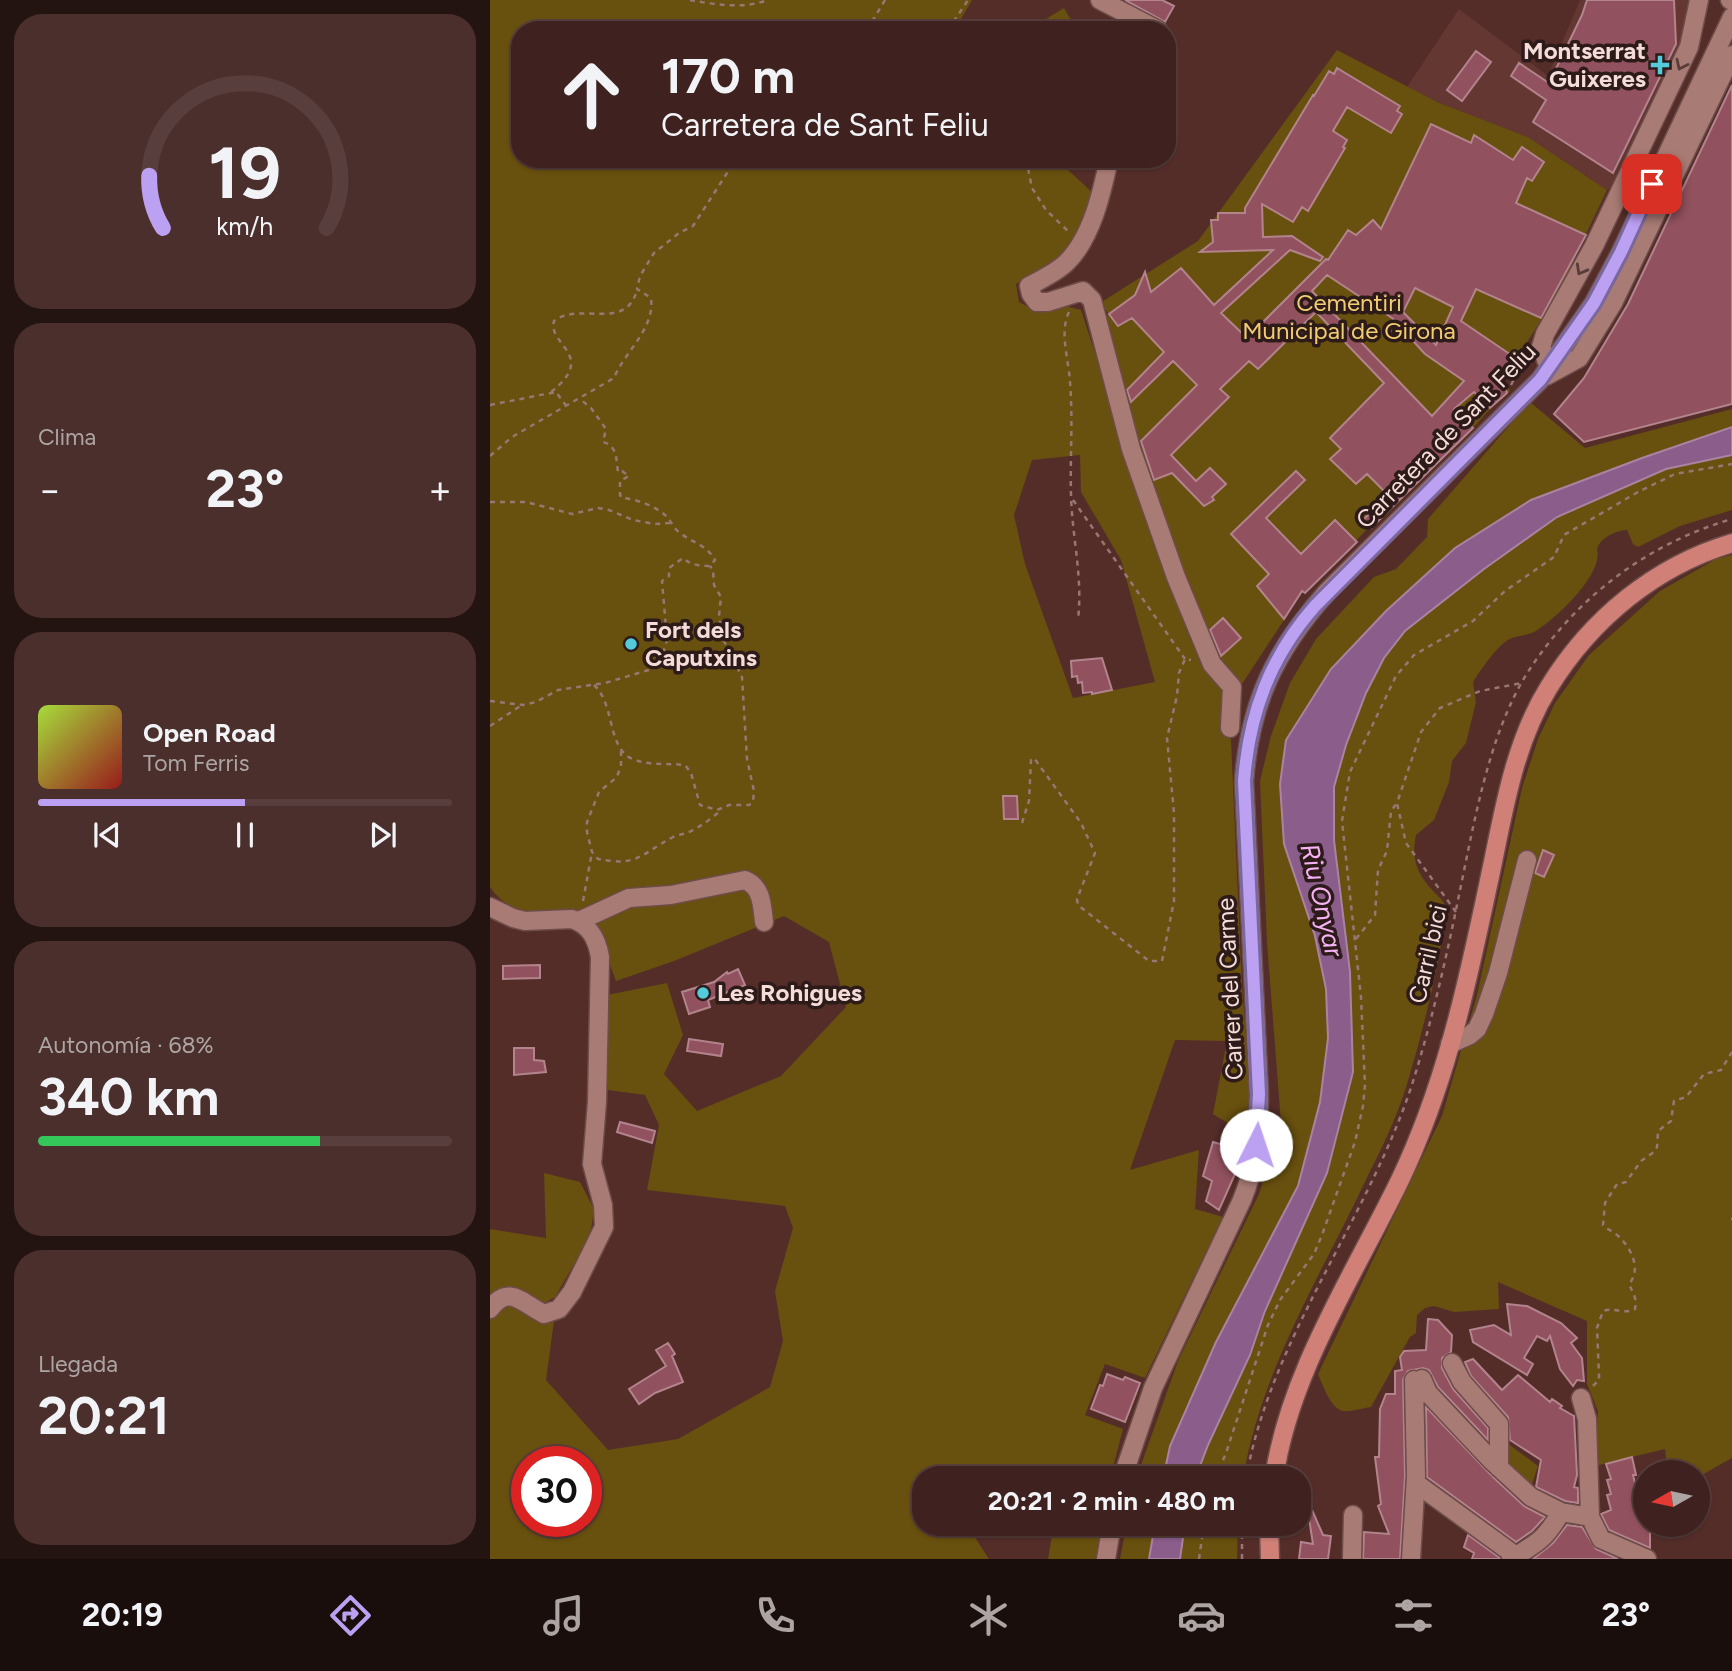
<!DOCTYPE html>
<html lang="es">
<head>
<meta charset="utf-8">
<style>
  body { margin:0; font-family:Figtree,sans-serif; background:#4a2f2c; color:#f1f3f6; height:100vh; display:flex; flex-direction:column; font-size:26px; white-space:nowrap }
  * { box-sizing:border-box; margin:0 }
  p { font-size:23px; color:#ada4a4 }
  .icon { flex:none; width:38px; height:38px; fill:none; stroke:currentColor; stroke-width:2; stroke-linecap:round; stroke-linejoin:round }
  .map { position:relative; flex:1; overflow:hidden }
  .drawer { display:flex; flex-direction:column; gap:14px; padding:14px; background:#231311; width:490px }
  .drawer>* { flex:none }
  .hud { position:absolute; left:21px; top:21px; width:665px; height:147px; border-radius:28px; box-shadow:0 2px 5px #0004,0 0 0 2px #583f3d; background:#3f221f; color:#f1f3f6; overflow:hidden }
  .needle { width:46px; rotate:261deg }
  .fabs { position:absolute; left:1143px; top:1460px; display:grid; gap:14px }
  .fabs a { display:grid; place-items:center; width:77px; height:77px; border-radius:50%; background:#3f221f; box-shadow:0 2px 5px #0004,0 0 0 2px #583f3d; font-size:35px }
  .speed { position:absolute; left:21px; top:1446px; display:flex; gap:14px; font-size:35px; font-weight:700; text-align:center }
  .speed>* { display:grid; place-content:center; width:91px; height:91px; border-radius:50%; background:#3f221f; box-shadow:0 2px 5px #0004,0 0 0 2px #583f3d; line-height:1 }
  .speed .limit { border:10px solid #d22; background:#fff; color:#111 }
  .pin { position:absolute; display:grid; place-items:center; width:60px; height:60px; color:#fff; margin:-30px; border-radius:14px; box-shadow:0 4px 10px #0006 }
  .me { position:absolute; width:77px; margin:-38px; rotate:4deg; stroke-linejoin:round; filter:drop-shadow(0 0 5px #0008) }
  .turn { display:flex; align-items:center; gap:24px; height:147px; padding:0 35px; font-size:32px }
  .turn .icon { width:91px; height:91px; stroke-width:2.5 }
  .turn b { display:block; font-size:49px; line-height:60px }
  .big { font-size:52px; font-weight:700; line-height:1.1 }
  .drawer .card { flex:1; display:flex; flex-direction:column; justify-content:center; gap:10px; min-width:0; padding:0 24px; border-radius:28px; background:#4a2f2c }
  .drawer .dial { align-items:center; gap:0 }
  .dial svg { height:182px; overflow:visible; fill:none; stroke:#583f3d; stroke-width:7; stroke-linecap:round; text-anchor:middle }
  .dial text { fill:#f1f3f6; stroke:none }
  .song { display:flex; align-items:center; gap:21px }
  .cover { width:84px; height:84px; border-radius:10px; background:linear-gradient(135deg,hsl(80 70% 55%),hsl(0 70% 35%)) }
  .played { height:7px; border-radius:4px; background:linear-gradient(90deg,#bca0f2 50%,#583f3d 50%) }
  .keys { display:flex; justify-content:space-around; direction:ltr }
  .heat { display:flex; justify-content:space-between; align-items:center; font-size:38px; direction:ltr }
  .charge { height:10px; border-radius:5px; background:linear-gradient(90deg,#34c759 68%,#583f3d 0) }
  .trip { position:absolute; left:422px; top:1466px; width:399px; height:70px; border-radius:28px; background:#3f221f; box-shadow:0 2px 5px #0004,0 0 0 2px #583f3d; font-weight:700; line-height:70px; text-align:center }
  .dock { display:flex; height:112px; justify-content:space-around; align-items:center; background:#190e0c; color:#ada4a4 }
  .dock .icon { width:49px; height:49px }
  .dock .active { color:#bca0f2 }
  .dock b { font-size:32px; color:#f1f3f6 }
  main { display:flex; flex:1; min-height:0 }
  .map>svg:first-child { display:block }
</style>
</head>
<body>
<main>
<section class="drawer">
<div class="card dial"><svg viewBox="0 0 100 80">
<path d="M14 69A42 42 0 1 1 86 69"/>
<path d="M14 69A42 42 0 0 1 8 46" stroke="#bca0f2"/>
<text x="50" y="56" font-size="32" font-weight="700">19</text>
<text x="50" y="72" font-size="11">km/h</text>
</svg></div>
<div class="card"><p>Clima</p>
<div class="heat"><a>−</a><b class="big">23°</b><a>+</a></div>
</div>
<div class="card">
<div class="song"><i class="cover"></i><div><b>Open Road</b><p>Tom Ferris</p></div></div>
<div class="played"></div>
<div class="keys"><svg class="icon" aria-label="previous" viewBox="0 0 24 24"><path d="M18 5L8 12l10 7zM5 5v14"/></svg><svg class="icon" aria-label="pause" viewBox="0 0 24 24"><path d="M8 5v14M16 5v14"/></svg><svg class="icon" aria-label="next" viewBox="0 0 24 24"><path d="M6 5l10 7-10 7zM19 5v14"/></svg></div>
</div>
<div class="card"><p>Autonomía · 68%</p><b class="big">340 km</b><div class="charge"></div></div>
<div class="card"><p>Llegada</p><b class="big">20:21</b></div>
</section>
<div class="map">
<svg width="1242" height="1559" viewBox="0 0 1242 1559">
  <rect width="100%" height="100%" fill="#542d29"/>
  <path fill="#643732" d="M1090,0H1216L1128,186L1117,190L1038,137L947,102L917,87L969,9L1058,76Z"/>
  <path fill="#68500e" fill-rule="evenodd" d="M0,0H482L468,24L471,30H30V159H566L603,193L593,226L573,254L526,284L529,302L546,311L575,306L591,310L671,556L738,688L736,731L741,740L752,988L761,1094L755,1134L723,1114L737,1041L685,1040L640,1170L709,1150L705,1209L733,1217L655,1378L615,1364L595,1415L633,1429L620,1479H573L574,1466L532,1467L523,1479H434V1524H488L482,1533L499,1559H0V1319L4,1312L16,1302L25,1304L64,1321L56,1380L118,1450L188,1439L280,1387L293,1341L285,1291L303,1228L295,1206L157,1190L169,1125L155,1095L118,1090L117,995L177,983L193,1035L174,1074L207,1111L291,1076L356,1007L339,942L294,916L184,961L126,981L106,927C70,921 23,921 0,887ZM590,455L591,492L631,560L665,682L583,698L535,564L524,515L542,460ZM37,1461H96V1521H37Z
    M574,8L587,30H538Z
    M847,50L947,102L1038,137L1117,190L1059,312L1057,311L1013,380L1020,391L1012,399L1010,398L983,428L892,517L890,516L815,593L813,592L809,597L752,684L725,660L644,446L614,319L619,314L610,303L708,241Z
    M1040,402L1095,448L1242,409V427L1152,458L1042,500L965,548L841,669L825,936L836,989L838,1038L830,1102L808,1186L726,1342L680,1446L673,1479H646L688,1361L769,1194L791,1123L777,942L770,781L781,736L800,683L826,639L884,577L906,569L937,537L938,519Z
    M1242,455V510L1190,526L1148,547L1143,544L1137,530C1125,531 1111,537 1107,549C1114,574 1065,620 1044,632C1036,636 1026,635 1018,640C1007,646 990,671 983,682L986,702L976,743L962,761L959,782L944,820L926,835C921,860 927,873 944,892C949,897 954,901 956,908C958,916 954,927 953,934C944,985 932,1035 917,1084C907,1119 889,1153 873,1186C828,1280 770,1374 753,1479H705L718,1445L760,1356L863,1072L860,972L844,840V787L856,745L876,693L894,658L915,631L994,569L1067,517L1176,469Z
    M1242,555V1458L1208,1477V1472H1175L1174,1467L1177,1466L1175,1449L1105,1466L1108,1411L1097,1384V1321L1008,1282L1009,1309L964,1312L944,1306L935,1308L927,1315L926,1333L920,1337L881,1407C873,1408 860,1412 853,1411C840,1408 833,1385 828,1374L952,1116L987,995L1032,788L1048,739L1065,703L1099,655L1170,591L1226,559Z
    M54,1173L90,1182L104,1209L100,1237L65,1297L53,1304L0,1302V1229L56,1238Z
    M1013,1440L1048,1466L1039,1493L1010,1467Z
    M564,1524H611L608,1559H558Z
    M637,1524H665L659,1559H630Z
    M695,1524H748L747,1559H690Z"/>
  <path fill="#8b5d8b" stroke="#ab83a2" stroke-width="2" d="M1242,427V455L1176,469L1067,517L994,569L915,631L894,658L876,693L856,745L844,787V840L860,972L863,1072L837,1173L775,1311L760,1355L718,1445L705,1479H673L680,1446L726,1342L808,1186L830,1102L838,1038L836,989L825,936L794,844L790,784L796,740L841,669L896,611L965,548L1041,500L1152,458Z
    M665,1524H695L690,1559H659Z"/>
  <path fill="#91515e" stroke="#b3848d" stroke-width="2" fill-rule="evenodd" d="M635,0H672L684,6L675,22Z
    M1097,0H1184L1186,44L1123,173L1043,122L1056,100L1021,76L1029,63L1059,83L1092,15Z
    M986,51L1001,62L972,101L957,90Z
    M847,68L910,106L907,111L912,114L901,133L857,107L843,131L857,140L853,147L855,148L818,211L812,207L803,222L772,204L773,237L802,236L833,257L830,261L800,250L731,313L757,338L836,259L838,260L858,230L866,235L883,220L891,229L941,124L981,143L984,135L1023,160L1032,147L1054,162L1042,181L1037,178L1026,203L1096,235L1051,318L986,289L971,321L1027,359L1013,381L1017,393L1000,408L984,392L964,409L983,428L881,528L873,520L898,495L877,474L866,484L840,459L851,449L840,438L894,383L826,312L768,369L759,361L730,389L739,397L681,455L706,481L720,468L736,484L722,497L724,500L714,506L682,473L664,480L651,441L707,385L683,361L641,402L637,390L674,352L642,318L628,326L619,314L645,295L655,272L661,292L691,268L724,305L783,250L710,252L723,242L721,220H728V213H755V208L823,95L824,96L839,71L844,74ZM837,275L902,318L935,354L974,381L942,416L822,291ZM925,288L963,307L946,345L913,312Z
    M1242,85V404L1094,442L1064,414L1094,378L1138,304Z
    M806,471L815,480L776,518L811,554L845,520L867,542L815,593L812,591L794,619L767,586L779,574L741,534Z
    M733,618L751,638L731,656L720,630Z
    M612,658L622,690L602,694V692L593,693L592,682L588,683L587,676L582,677L581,661Z
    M513,796H527L528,819H514Z
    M1053,850L1064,855L1054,877L1045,873Z
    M50,965V978L13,979V966Z
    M248,969L255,985L218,1000L220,1007L199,1014L192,992L224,982L237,972L238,974Z
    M199,1039L233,1044L231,1056L197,1051Z
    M24,1048H44V1060L54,1061L56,1072L24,1075Z
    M130,1122L165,1131L162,1143L127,1132Z
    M723,1142L751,1150L745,1174L729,1210L716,1201L722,1181L713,1176Z
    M1017,1304L1037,1306L1071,1323L1087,1338L1081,1343L1092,1358L1094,1381L1087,1380L1083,1386L1070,1369L1060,1336L1057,1341L1047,1336L1034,1358L1043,1364L1037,1375L983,1342L980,1330L1004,1325L1021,1335Z
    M938,1319L948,1320L962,1335L961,1352L952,1358V1368L963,1389L998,1428V1440L948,1387L939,1370L933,1368L918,1371L913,1380L915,1476L910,1559H873L874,1532L899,1534L888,1506L891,1504L885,1457H889L890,1409L896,1394H905V1371L912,1370L910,1357L914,1351L936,1350Z
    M178,1343L185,1354L182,1356L193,1382L165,1393L149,1404L139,1389L176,1366L166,1350Z
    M983,1359L1012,1390L1028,1375L1060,1402L1062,1399L1072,1406L1070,1408L1084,1416L1087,1475L1084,1487L1088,1488V1503L1075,1501L1046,1487L1051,1460L1020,1440L1018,1417L981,1376L975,1362Z
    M617,1374L633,1380L635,1377L650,1383L635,1422L601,1409L610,1385L613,1386Z
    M936,1407L1003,1477L1034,1506L1055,1517L1042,1531L1026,1542L937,1477Z
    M1142,1457L1146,1475H1143L1150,1503L1155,1501V1524H1160V1548L1119,1530L1111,1514L1121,1510L1117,1495L1121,1494L1117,1480L1121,1479L1116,1464Z
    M822,1510L833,1535L841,1536L838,1559H809L811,1542L823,1544L818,1512Z
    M1077,1525L1092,1527L1106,1549L1128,1559H1043L1063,1543Z
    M978,1535L1010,1558V1559H982L984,1553L974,1547Z"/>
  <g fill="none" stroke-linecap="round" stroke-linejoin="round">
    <defs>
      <path id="minor" d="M610,0L668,30
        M1240,0L1242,1
        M619,159C612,192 602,237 577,262C567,272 552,279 539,286L541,294L547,302H558L593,291L602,300L641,449L686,577L722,664L742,687L740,728
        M1059,367L1051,347L1055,334L1104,246L1199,47L1209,0
        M1056,376L1089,358L1123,303L1242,55
        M0,907L23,918L35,921L82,919C100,925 107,939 110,957L107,1102L102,1164L113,1205L114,1227L82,1292L69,1309L54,1314C33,1304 19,1283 0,1309
        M89,921L139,898L181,895L255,880C272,887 272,905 274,922
        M960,1044L980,1035L987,1029L994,1014L1008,973L1037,860
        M962,1363L972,1382L1009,1424V1468
        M932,1379L938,1393L1002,1461L1041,1497L1071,1512L1100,1517
        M1091,1398L1097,1419L1100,1517L1111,1539L1157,1559
        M632,1479L663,1388L752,1200C766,1166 769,1131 769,1094L754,781C760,702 785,651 837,592L1050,380L1074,346L1104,303L1131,252L1242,17
        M927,1484L1026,1556
        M616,1559L622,1524
        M862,1559L863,1515
        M921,1559L926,1476L924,1380
        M1021,1559C1047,1543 1055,1540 1071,1512"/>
      <path id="major" d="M784,1479C798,1375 865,1273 910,1180C931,1136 948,1088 961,1042C978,983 990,923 1003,862C1015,803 1026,740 1059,687C1101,619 1165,566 1242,543
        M779,1524L780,1559"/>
    </defs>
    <use href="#minor" stroke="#6d4c49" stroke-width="21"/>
    <use href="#major" stroke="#6d4c49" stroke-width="21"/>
    <path stroke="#987773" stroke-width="2.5" stroke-dasharray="5 5" stroke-linecap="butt" d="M200,0C226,5 253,9 278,0
      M377,30L395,0
      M458,30L478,0
      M536,159L542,188L556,210L578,231
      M579,312C569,332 579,361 580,382C583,419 580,457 581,495C582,537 593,577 588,619
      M1021,385L1037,354
      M61,392C108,355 57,345 64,321C90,301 136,332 147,290
      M0,405L66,392L77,407
      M0,456L22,437L124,378C135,351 165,329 161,298L147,289L150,276L164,253L189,233L203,226L246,159
      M583,500L695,659
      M0,502H36L82,514L108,508L119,510L143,520L165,524L180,523
      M104,685C126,705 116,750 145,760C162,766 178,763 195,765L201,773L210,805L227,810L239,805H259L263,802L264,791L257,759L252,677L232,637L229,616L231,597L224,585L223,570L220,566
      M0,701L33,705L46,702L68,690L115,683L169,667L177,640L172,581L179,576V568L193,558C201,565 209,566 220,566L225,560C216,544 202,543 189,532C183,528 181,520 175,515C165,506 146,499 132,498L130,495V481L139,476L132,471L128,472C126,460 128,446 113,442L116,429L101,408L90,399
      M0,726L32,705
      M131,751V765L127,777L109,792L97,822V832L102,852L108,859C148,867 151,854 183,837C190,834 197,834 203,830C213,825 222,818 230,811
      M532,823L539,801L541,760L544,758L591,823L605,853L587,899L588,905L659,961H672L684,901V813L677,738L687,696L689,673L695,659L701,660
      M93,901L102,852
      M966,912L916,843L907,803L931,732L950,708L990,691L1032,683
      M866,939L885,915L888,870L897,851L901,811L907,803
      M1241,1219H1242
      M1103,1386L1109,1380V1375L1107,1328L1113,1311C1124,1307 1135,1315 1145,1309C1147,1296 1143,1294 1139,1284C1152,1269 1141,1247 1127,1235C1122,1231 1117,1229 1113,1225L1115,1203L1127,1184L1136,1182L1151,1161L1164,1152L1167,1147L1168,1131L1181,1121L1184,1101L1196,1097L1214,1074L1231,1070L1242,1052
      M726,1479L737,1450L778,1325L790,1300L824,1254L832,1235L865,1142L873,1106L875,1085L871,997L852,821L860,772L906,676L924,655L983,621L1015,591L1064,557L1074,535L1148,492L1185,474L1242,464
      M756,1479C781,1335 883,1213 925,1075C943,1016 957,955 969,895C984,824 998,737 1036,675C1084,599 1156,544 1242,519
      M709,1559L714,1524
      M752,1559V1524"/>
    <use href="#minor" stroke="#a97b75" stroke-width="18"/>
    <use href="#major" stroke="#d08077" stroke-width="18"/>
  </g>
  <defs><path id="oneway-chevron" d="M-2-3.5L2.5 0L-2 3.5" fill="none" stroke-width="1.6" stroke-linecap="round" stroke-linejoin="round" transform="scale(1.75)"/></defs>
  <g stroke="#583d39">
    <use href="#oneway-chevron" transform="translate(1191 65) rotate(116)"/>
    <use href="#oneway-chevron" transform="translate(1091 270) rotate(119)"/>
  </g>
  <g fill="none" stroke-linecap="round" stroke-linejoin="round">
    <defs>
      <path id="route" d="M766,1145L769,1094L754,781C759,714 780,657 825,606L1050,380L1104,303L1131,252L1162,184"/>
    </defs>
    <use href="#route" stroke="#7a689d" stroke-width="18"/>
    <use href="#route" stroke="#bca0f2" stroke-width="12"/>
  </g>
  <g fill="#53cbda" stroke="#2d1b19" stroke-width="2.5">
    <path d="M1166.5 54.5h7v7h7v7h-7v7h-7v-7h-7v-7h7z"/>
    <circle cx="141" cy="644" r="7"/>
    <circle cx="213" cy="993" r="7"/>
  </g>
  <g text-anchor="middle" stroke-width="7" stroke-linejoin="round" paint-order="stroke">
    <g font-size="24" font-weight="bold" fill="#f5dcd8" stroke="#2d1b19" text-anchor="start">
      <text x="1156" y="59" text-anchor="end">Montserrat<tspan x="1156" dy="28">Guixeres</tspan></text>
      <text x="155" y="638">Fort dels<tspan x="155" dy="28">Caputxins</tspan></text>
      <text x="227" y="1001">Les Rohigues</text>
    </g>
    <g font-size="24" fill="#f2cc72" stroke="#2d1b19">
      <text x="859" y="311">Cementiri<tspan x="859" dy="28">Municipal de Girona</tspan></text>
    </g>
    <g font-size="24" fill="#f5dcd8" stroke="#2d1b19">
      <text transform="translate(956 436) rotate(-46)" y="8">Carretera de Sant Feliu</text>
      <text transform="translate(938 954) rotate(-77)" y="8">Carril bici</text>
      <text transform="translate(740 989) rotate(-93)" y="8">Carrer del Carme</text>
    </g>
    <g font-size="26" font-style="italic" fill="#f6b2f5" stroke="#2d1b19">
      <text transform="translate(832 900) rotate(77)" y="9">Riu Onyar</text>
    </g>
  </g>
</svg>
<div class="fabs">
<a><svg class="needle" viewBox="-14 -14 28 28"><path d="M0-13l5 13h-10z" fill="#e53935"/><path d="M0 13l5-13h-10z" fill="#ada4a4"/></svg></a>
</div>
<div class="speed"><div class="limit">30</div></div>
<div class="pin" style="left:1162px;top:184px;background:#d93025"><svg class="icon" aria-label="arrive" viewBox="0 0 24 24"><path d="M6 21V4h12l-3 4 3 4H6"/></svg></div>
<svg class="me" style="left:766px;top:1145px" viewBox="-20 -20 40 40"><circle r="19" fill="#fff"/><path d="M0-13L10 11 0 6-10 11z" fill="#bca0f2"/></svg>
<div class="trip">20:21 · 2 min · 480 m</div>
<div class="hud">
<div class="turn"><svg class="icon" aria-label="ahead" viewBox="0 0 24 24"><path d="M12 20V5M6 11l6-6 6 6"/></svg><div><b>170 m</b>Carretera de Sant Feliu</div></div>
</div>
</div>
</main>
<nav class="dock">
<b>20:19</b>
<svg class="icon active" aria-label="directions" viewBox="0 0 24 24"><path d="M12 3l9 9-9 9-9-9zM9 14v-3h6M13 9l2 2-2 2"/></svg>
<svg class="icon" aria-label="music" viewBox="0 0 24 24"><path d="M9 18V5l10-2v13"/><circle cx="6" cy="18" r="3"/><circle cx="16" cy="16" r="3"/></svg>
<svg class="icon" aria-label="phone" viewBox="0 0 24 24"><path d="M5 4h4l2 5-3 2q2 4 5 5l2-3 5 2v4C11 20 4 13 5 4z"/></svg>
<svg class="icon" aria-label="climate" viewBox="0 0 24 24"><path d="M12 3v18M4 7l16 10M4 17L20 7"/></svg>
<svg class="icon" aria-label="car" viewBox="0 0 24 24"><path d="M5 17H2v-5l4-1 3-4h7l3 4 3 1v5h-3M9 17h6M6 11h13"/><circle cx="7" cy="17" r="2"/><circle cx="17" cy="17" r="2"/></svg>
<svg class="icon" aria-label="filters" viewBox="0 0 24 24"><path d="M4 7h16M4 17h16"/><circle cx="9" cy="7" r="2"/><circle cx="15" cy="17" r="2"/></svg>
<b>23°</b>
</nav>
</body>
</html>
